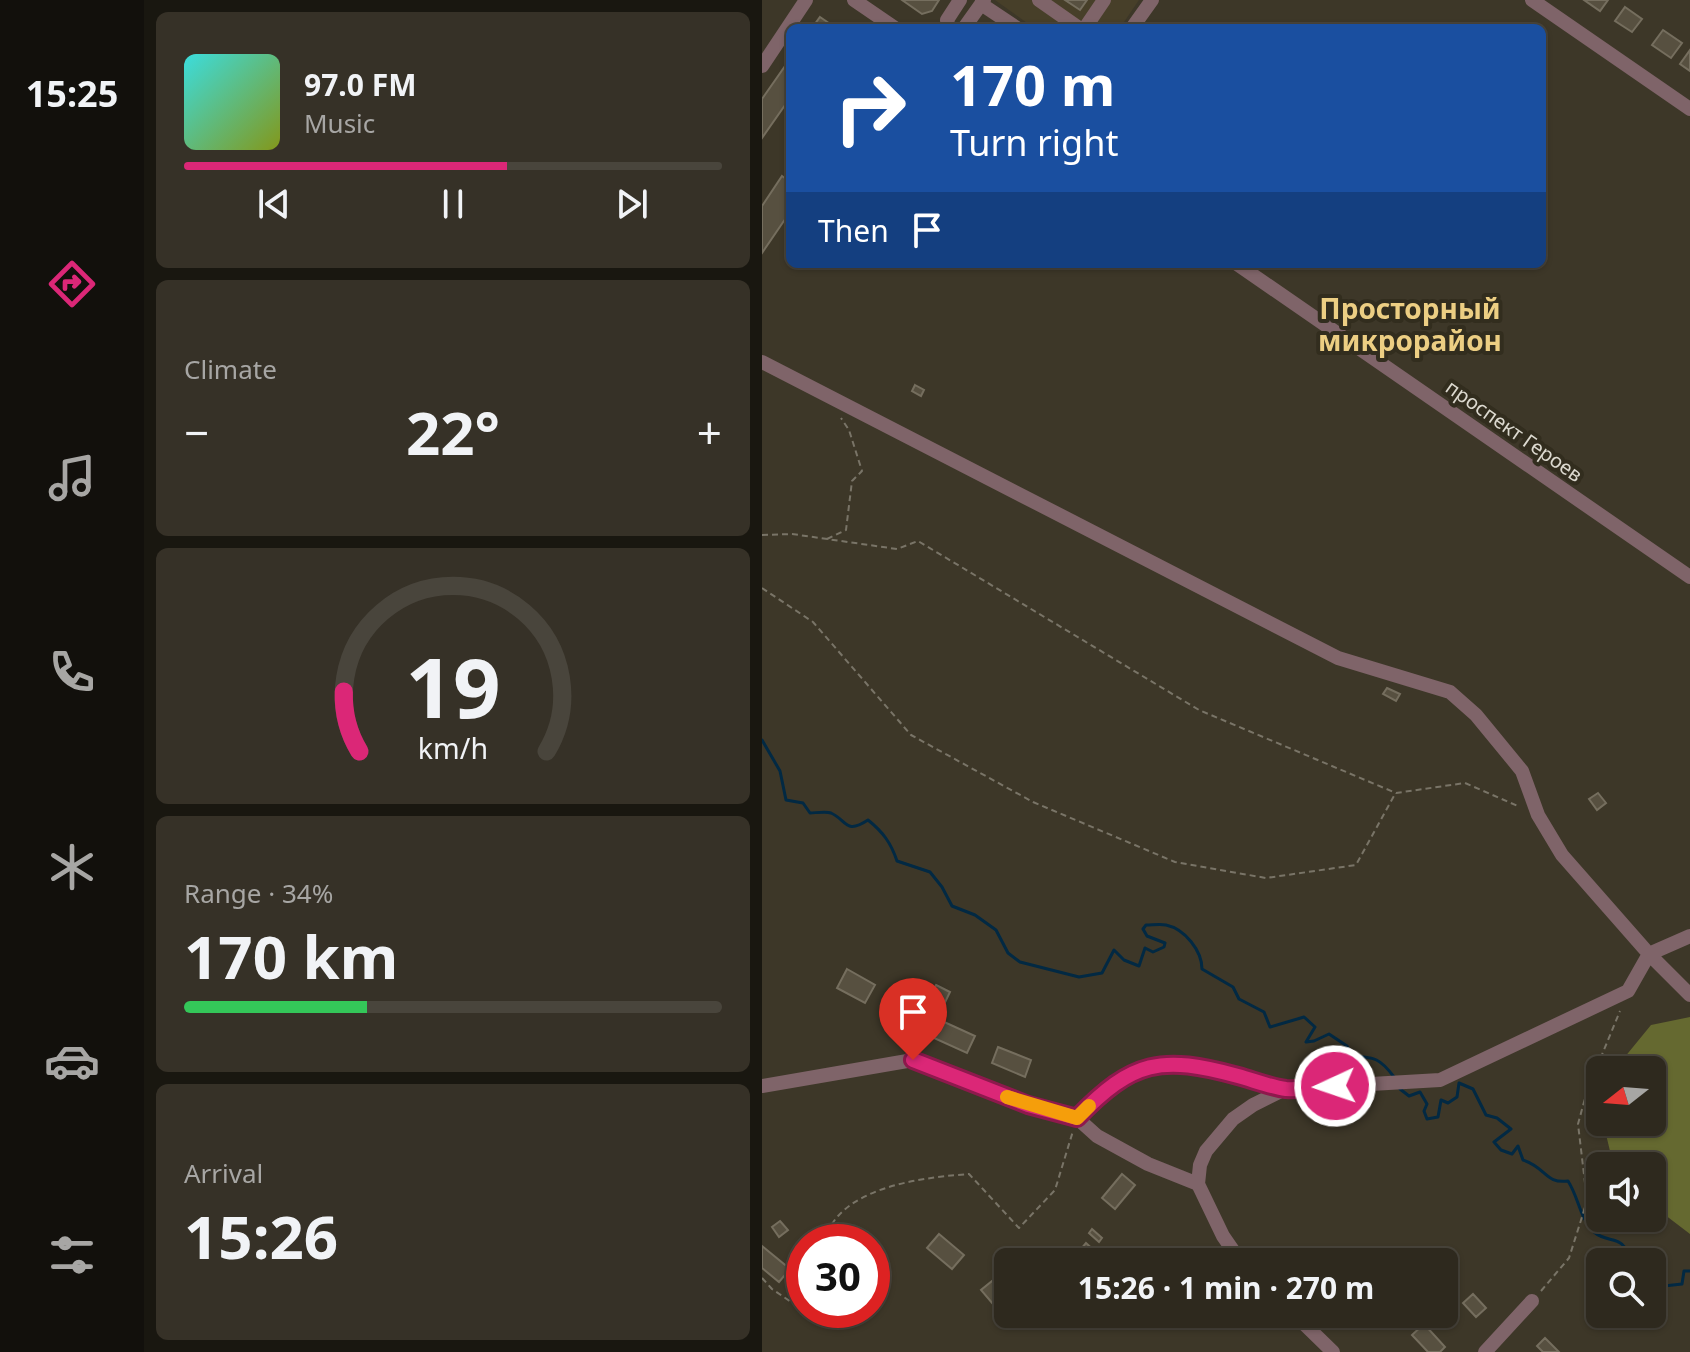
<!DOCTYPE html>
<html lang="en">
<head>
<meta charset="utf-8">
<style>
  body { margin:0; font-family:"Noto Sans",sans-serif; background:#363127; color:#f1f3f6; height:100vh; display:flex; flex-direction:column; font-size:30px; white-space:nowrap }
  * { box-sizing:border-box; margin:0 }
  p { font-size:26px; color:#a7a6a4 }
  .icon { flex:none; width:44px; height:44px; fill:none; stroke:currentColor; stroke-width:2; stroke-linecap:round; stroke-linejoin:round }
  .map { position:relative; flex:1; overflow:hidden }
  .side { display:flex; flex-direction:column; gap:12px; padding:12px; background:#191710; width:618px }
  .side>* { flex:none }
  .top-card { position:absolute; left:24px; top:24px; width:760px; height:244px; border-radius:12px; box-shadow:0 2px 6px #0004,0 0 0 2px #49453c; background:#1a4fa0; color:#fff; overflow:hidden }
  .needle { width:52px; rotate:253deg }
  .tools { position:absolute; left:824px; top:1056px; display:grid; gap:16px }
  .tools a { display:grid; place-items:center; width:80px; height:80px; border-radius:12px; background:#2e291e; box-shadow:0 2px 6px #0004,0 0 0 2px #49453c; font-size:40px }
  .speed { position:absolute; left:24px; top:1224px; display:flex; gap:16px; font-size:40px; font-weight:700; text-align:center }
  .speed>* { display:grid; place-content:center; width:104px; height:104px; border-radius:50%; background:#2e291e; box-shadow:0 2px 6px #0004,0 0 0 2px #49453c; line-height:1 }
  .speed .limit { border:12px solid #d22; background:#fff; color:#111 }
  .pin { position:absolute; display:grid; place-items:center; width:68px; height:68px; color:#fff; margin:-82px -34px; border-radius:50% 50% 50% 0; rotate:-45deg; box-shadow:0 0 8px #0007 }
  .pin .icon { rotate:45deg }
  .me { position:absolute; width:88px; margin:-44px; rotate:267deg; stroke-linejoin:round; filter:drop-shadow(0 0 6px #0008) }
  .turn { display:flex; align-items:center; gap:28px; height:168px; padding:0 32px; font-size:36px }
  .turn .icon { width:104px; height:104px; stroke-width:2.5 }
  .turn b { display:block; font-size:56px; line-height:68px }
  .then { display:flex; align-items:center; height:76px; padding:0 32px; background:#0003; gap:16px; font-size:30px }
  .big { font-size:60px; font-weight:700; line-height:1.1 }
  .side .card { flex:1; display:flex; flex-direction:column; justify-content:center; gap:12px; min-width:0; padding:0 28px; border-radius:12px; background:#363127 }
  .side .dial { align-items:center; gap:0 }
  .dial svg { height:208px; overflow:visible; fill:none; stroke:#49453c; stroke-width:7; stroke-linecap:round; text-anchor:middle }
  .dial text { fill:#f1f3f6; stroke:none }
  .song { display:flex; align-items:center; gap:24px }
  .cover { width:96px; height:96px; border-radius:12px; background:linear-gradient(135deg,hsl(180 70% 55%),hsl(70 70% 35%)) }
  .played { height:8px; border-radius:4px; background:linear-gradient(90deg,#db2777 60%,#49453c 60%) }
  .keys { display:flex; justify-content:space-around; direction:ltr }
  .heat { display:flex; justify-content:space-between; align-items:center; font-size:44px; direction:ltr }
  .charge { height:12px; border-radius:6px; background:linear-gradient(90deg,#34c759 34%,#49453c 0) }
  .trip { position:absolute; left:232px; top:1248px; width:464px; height:80px; border-radius:12px; background:#2e291e; box-shadow:0 2px 6px #0004,0 0 0 2px #49453c; font-weight:700; line-height:80px; text-align:center }
  main { display:flex; flex:1; min-height:0 }
  .tabs { display:flex; flex-direction:column; width:144px; justify-content:space-around; align-items:center; background:#12100c; color:#a7a6a4 }
  .tabs .icon { width:56px; height:56px }
  .tabs .selected { color:#db2777 }
  .tabs b { font-size:36px; color:#f1f3f6 }
  .map>svg:first-child { display:block }
</style>
</head>
<body>
<main>
<nav class="tabs">
<b>15:25</b>
<svg class="icon selected" aria-label="directions" viewBox="0 0 24 24"><path d="M12 3l9 9-9 9-9-9zM9 14v-3h6M13 9l2 2-2 2"/></svg>
<svg class="icon" aria-label="music" viewBox="0 0 24 24"><path d="M9 18V5l10-2v13"/><circle cx="6" cy="18" r="3"/><circle cx="16" cy="16" r="3"/></svg>
<svg class="icon" aria-label="phone" viewBox="0 0 24 24"><path d="M5 4h4l2 5-3 2q2 4 5 5l2-3 5 2v4C11 20 4 13 5 4z"/></svg>
<svg class="icon" aria-label="climate" viewBox="0 0 24 24"><path d="M12 3v18M4 7l16 10M4 17L20 7"/></svg>
<svg class="icon" aria-label="car" viewBox="0 0 24 24"><path d="M5 17H2v-5l4-1 3-4h7l3 4 3 1v5h-3M9 17h6M6 11h13"/><circle cx="7" cy="17" r="2"/><circle cx="17" cy="17" r="2"/></svg>
<svg class="icon" aria-label="filters" viewBox="0 0 24 24"><path d="M4 7h16M4 17h16"/><circle cx="9" cy="7" r="2"/><circle cx="15" cy="17" r="2"/></svg>
</nav>
<section class="side">
<div class="card">
<div class="song"><i class="cover"></i><div><b>97.0 FM</b><p>Music</p></div></div>
<div class="played"></div>
<div class="keys"><svg class="icon" aria-label="previous" viewBox="0 0 24 24"><path d="M18 5L8 12l10 7zM5 5v14"/></svg><svg class="icon" aria-label="pause" viewBox="0 0 24 24"><path d="M8 5v14M16 5v14"/></svg><svg class="icon" aria-label="next" viewBox="0 0 24 24"><path d="M6 5l10 7-10 7zM19 5v14"/></svg></div>
</div>
<div class="card"><p>Climate</p>
<div class="heat"><a>−</a><b class="big">22°</b><a>+</a></div>
</div>
<div class="card dial"><svg viewBox="0 0 100 80">
<path d="M14 69A42 42 0 1 1 86 69"/>
<path d="M14 69A42 42 0 0 1 8 46" stroke="#db2777"/>
<text x="50" y="56" font-size="32" font-weight="700">19</text>
<text x="50" y="72" font-size="11">km/h</text>
</svg></div>
<div class="card"><p>Range · 34%</p><b class="big">170 km</b><div class="charge"></div></div>
<div class="card"><p>Arrival</p><b class="big">15:26</b></div>
</section>
<div class="map">
<svg width="928" height="1352" viewBox="0 0 928 1352">
  <rect width="100%" height="100%" fill="#3d3728"/>
  <path fill="#473f29" d="M233,0H377L358,28H272Z"/>
  <path fill="#656930" d="M928,1017V1234L890,1205V1166H859L848,1151L841,1122H890V1070H856L862,1058L889,1025Z"/>
  <g fill="none" stroke-linecap="round" stroke-linejoin="round">
    <path stroke="#022943" stroke-width="3" d="M0,740L18,771L24,800L41,803L48,813C53,813 64,811 69,813C85,820 83,835 106,820C121,832 129,843 135,861L168,872L180,887L190,906L213,915L234,930L246,953L258,962L317,977L340,973L352,950L362,960L377,966L383,948L391,952L402,947L403,943L385,936L381,929L384,925C390,925 399,924 404,925C423,929 440,951 440,969L471,987L477,999L502,1012L508,1027L542,1017L553,1027L544,1042L552,1041L567,1034L585,1046L590,1056C612,1057 618,1058 632,1077
      M638,1089L647,1096L658,1092L665,1104L662,1111L665,1119L676,1117L679,1100L686,1103L695,1097L697,1083L711,1089L724,1115L735,1118L749,1129L732,1142L739,1150L750,1154L756,1146L761,1160C785,1168 783,1184 806,1181C817,1198 817,1217 832,1232C847,1245 862,1232 868,1262
      M890,1287L897,1283L902,1286L920,1284L922,1271H928"/>
  </g>
  <path fill="#575040" stroke="#756e5e" stroke-width="2" d="M140,0H177L170,11L160,14Z
    M303,0H325L318,10Z
    M822,0H846L838,11Z
    M863,7L880,19L870,32L853,21Z
    M58,17L74,28H50Z
    M901,30L920,43L909,58L890,45Z
    M928,50V71L918,64Z
    M28,59V98L0,138V99Z
    M20,176L28,182V212L0,253V206Z
    M153,385L162,390L159,396L150,391Z
    M625,688L638,694L634,701L621,694Z
    M836,793L844,803L835,810L827,799Z
    M85,969L113,985L103,1003L75,988Z
    M174,985L188,992L177,1015L163,1008Z
    M180,1021L213,1036L205,1053L172,1038Z
    M236,1047L269,1060L263,1077L230,1063Z
    M360,1174L373,1185L353,1209L340,1198Z
    M18,1221L26,1230L17,1237L10,1227Z
    M330,1229L340,1238L337,1242L327,1233Z
    M177,1234L202,1255L190,1269L165,1248Z
    M324,1243L334,1252L326,1262L314,1255Z
    M0,1246L28,1269L17,1282L0,1268Z
    M246,1268V1292L231,1304L219,1290Z
    M711,1294L724,1308L714,1317L701,1303Z
    M662,1324L683,1347L678,1352H666L650,1335Z
    M783,1338L797,1352H781L775,1346Z"/>
  <g fill="none" stroke-linecap="round" stroke-linejoin="round">
    <path stroke="#797467" stroke-width="2" stroke-dasharray="6 4" stroke-linecap="butt" d="M0,535L30,534L135,549L156,541L437,710L634,793L703,783L758,807
      M65,539L84,530L90,481L100,471L87,430L79,418
      M0,588L51,622L149,735L271,802L413,862L504,878L594,865L633,794
      M60,1242C65,1233 70,1222 77,1215C106,1184 167,1177 207,1174L257,1228L293,1190L311,1131
      M0,1278L10,1289L35,1306L42,1299
      M779,1291L807,1258L820,1217L825,1200L816,1124L825,1091L858,1011"/>
    <path stroke="#7f6469" stroke-width="14" d="M92,0L133,28
      M277,0L317,28
      M770,0L928,109
      M219,4L255,28
      M187,28L185,20L198,0
      M202,28L222,0
      M323,28L342,0
      M370,28L390,0
      M0,66L44,0
      M475,264L928,577
      M0,362L576,658L688,692L714,715L760,771L776,815L800,855L887,954L928,995
      M0,1086L151,1060L266,1105L315,1118L335,1136L386,1164L436,1184
      M315,1118C390,1038 429,1064 523,1089
      M479,1262L461,1236L436,1184L438,1165L444,1151L471,1119L491,1105L523,1089L678,1080L866,991L887,954L928,936
      M532,1314L571,1352
      M723,1352L770,1301"/>
  </g>
  <g fill="none" stroke-linecap="round" stroke-linejoin="round">
    <defs>
      <path id="route" d="M151,1060L266,1105L315,1118C371,1060 399,1055 476,1076C491,1080 508,1087 524,1089C539,1090 557,1087 573,1086"/>
    </defs>
    <use href="#route" stroke="#8e194d" stroke-width="20"/>
    <use href="#route" stroke="#db2777" stroke-width="14"/>
    <path stroke="#f59e0b" stroke-width="14" d="M245,1097L315,1118L327,1106"/>
  </g>
  <g text-anchor="middle" stroke-width="8" stroke-linejoin="round" paint-order="stroke">
    <g font-size="20" fill="#dcd9cf" stroke="#322d1e">
      <text transform="translate(752 431) rotate(35)" y="7">проспект Героев</text>
    </g>
    <g font-size="28" font-weight="bold" fill="#ecce83" stroke="#322d1e">
      <text x="648" y="319">Просторный<tspan x="648" dy="32">микрорайон</tspan></text>
    </g>
  </g>
</svg>
<div class="tools">
<a><svg class="needle" viewBox="-14 -14 28 28"><path d="M0-13l5 13h-10z" fill="#e53935"/><path d="M0 13l5-13h-10z" fill="#a7a6a4"/></svg></a>
<a><svg class="icon" aria-label="sound" viewBox="0 0 24 24"><path d="M4 9h4l5-4v14l-5-4H4zM17 9q2 3 0 6"/></svg></a>
<a><svg class="icon" aria-label="search" viewBox="0 0 24 24"><circle cx="10" cy="10" r="6"/><path d="M15 15l6 6"/></svg></a>
</div>
<div class="speed"><div class="limit">30</div></div>
<div class="pin" style="left:151px;top:1060px;background:#d93025"><svg class="icon" aria-label="arrive" viewBox="0 0 24 24"><path d="M6 21V4h12l-3 4 3 4H6"/></svg></div>
<svg class="me" style="left:573px;top:1086px" viewBox="-20 -20 40 40"><circle r="17" fill="#db2777" stroke="#fff" stroke-width="3"/><path d="M0-11L8 9 0 5-8 9z" fill="#fff"/></svg>
<div class="trip">15:26 · 1 min · 270 m</div>
<div class="top-card">
<div class="turn"><svg class="icon" aria-label="right" viewBox="0 0 24 24"><path d="M7 20v-9h11M14 6l5 5-5 5"/></svg><div><b>170 m</b>Turn right</div></div>
<div class="then">Then<svg class="icon" aria-label="arrive" viewBox="0 0 24 24"><path d="M6 21V4h12l-3 4 3 4H6"/></svg></div>
</div>
</div>
</main>
</body>
</html>
